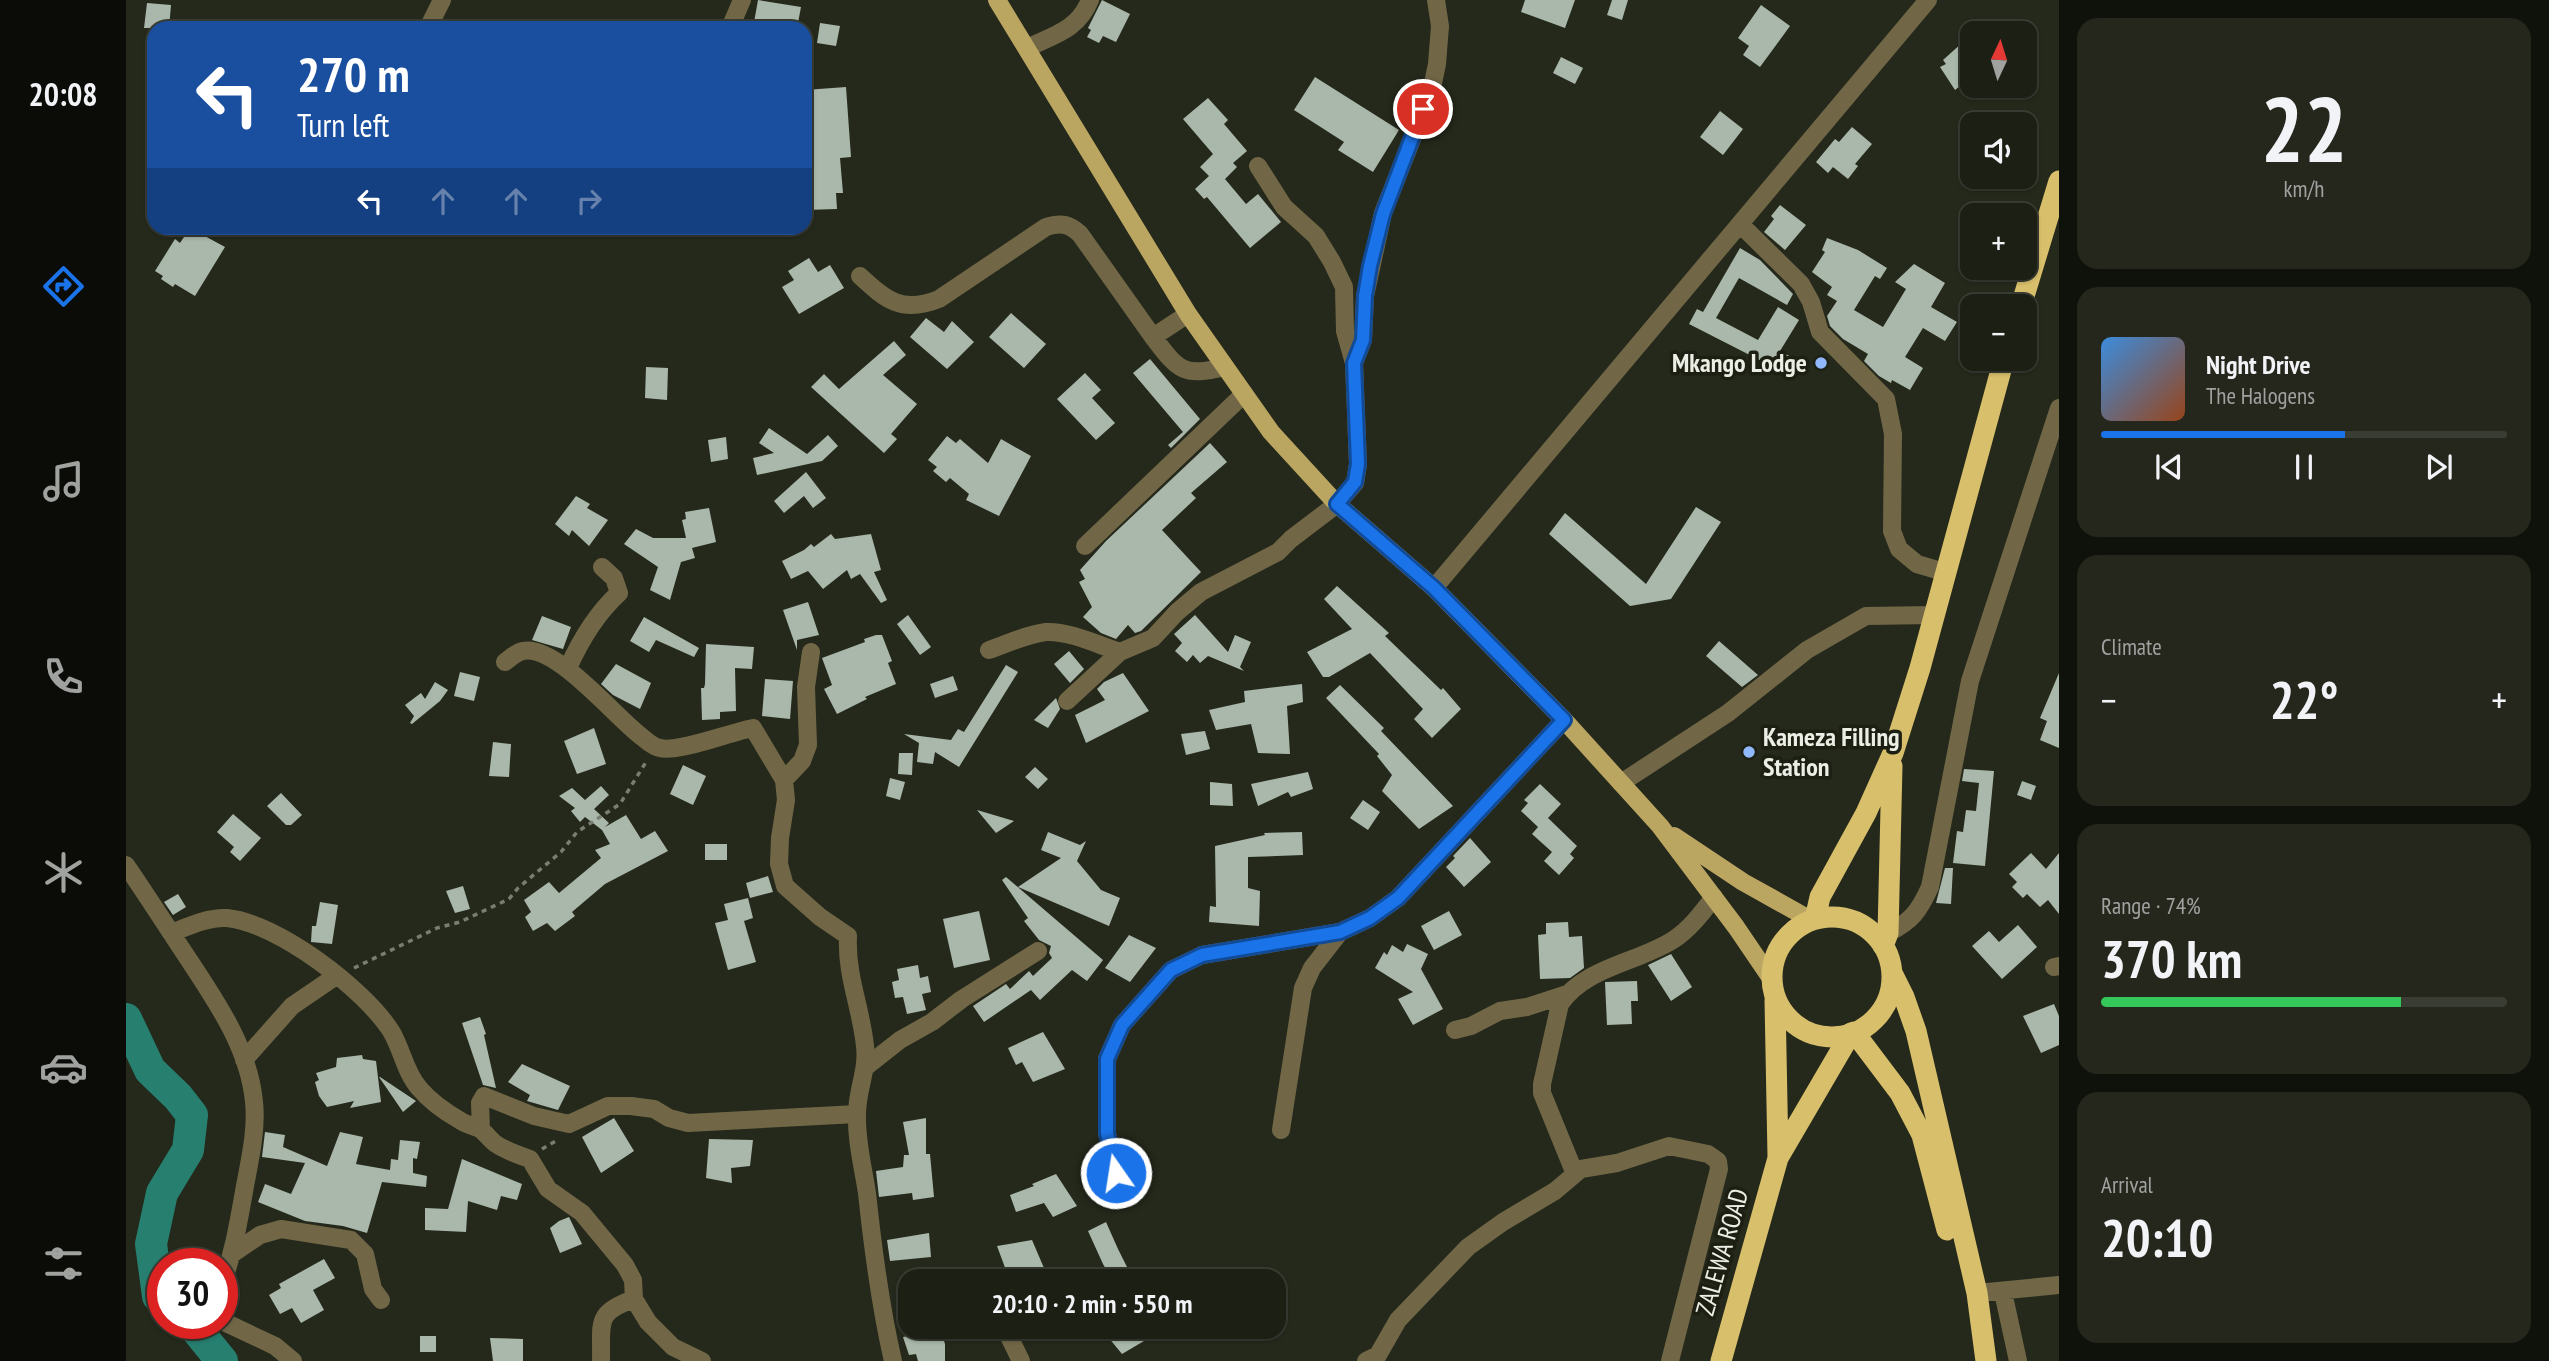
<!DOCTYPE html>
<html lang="en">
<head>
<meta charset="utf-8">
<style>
  body { margin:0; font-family:"PT Sans Narrow",sans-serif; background:#25271d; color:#f1f3f6; height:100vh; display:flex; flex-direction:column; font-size:26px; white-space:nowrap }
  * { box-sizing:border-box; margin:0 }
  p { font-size:23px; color:#a0a2a0 }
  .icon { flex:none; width:38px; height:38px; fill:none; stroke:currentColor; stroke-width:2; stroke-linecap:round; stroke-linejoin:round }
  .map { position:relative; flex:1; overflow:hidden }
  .drawer { display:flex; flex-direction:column; gap:18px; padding:18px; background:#0f110b; width:490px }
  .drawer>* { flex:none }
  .hud { position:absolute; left:21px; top:21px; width:665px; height:214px; border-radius:21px; box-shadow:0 2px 5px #0004,0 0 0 2px #3a3d34; background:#1a4fa0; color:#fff; overflow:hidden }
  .needle { width:46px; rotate:4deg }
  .tools { position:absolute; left:1834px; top:21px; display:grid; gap:14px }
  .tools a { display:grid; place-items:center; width:77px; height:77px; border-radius:14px; background:#1c1f14; box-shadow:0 2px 5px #0004,0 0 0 2px #3a3d34; font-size:35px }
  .speed { position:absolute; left:21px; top:1248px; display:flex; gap:14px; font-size:35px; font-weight:700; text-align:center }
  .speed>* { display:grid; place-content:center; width:91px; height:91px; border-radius:50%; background:#1c1f14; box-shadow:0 2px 5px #0004,0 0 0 2px #3a3d34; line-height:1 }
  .speed .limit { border:10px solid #d22; background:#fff; color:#111 }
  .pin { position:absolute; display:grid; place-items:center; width:60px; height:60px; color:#fff; margin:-30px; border:4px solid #fff; border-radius:50%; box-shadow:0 2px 7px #0007 }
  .me { position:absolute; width:77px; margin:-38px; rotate:347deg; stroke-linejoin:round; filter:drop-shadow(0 0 5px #0008) }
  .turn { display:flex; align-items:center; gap:24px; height:147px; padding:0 35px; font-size:32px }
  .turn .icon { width:91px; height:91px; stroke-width:2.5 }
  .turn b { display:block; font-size:49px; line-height:60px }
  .lanes { display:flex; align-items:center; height:66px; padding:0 35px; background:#0003; justify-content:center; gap:35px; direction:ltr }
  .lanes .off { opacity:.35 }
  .big { font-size:52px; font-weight:700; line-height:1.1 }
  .drawer .tile { flex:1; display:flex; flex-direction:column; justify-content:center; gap:10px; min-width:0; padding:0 24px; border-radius:21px; background:#25271d }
  .drawer .dial { align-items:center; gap:0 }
  .dial b { font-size:91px; line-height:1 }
  .song { display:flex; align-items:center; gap:21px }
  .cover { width:84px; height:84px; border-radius:10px; background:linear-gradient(135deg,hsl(210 70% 55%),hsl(20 70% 35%)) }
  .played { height:7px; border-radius:4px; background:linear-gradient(90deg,#1a73e8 60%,#3a3d34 60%) }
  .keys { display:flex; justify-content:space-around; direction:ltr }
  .heat { display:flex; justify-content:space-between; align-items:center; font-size:38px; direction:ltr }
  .charge { height:10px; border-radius:5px; background:linear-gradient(90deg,#34c759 74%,#3a3d34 0) }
  .trip { position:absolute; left:772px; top:1269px; width:388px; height:70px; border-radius:21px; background:#1c1f14; box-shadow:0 2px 5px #0004,0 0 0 2px #3a3d34; font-weight:700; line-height:70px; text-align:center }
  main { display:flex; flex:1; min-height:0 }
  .tabs { display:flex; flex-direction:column; width:126px; justify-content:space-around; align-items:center; background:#0b0c08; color:#a0a2a0 }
  .tabs .icon { width:49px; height:49px }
  .tabs .current { color:#1a73e8 }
  .tabs b { font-size:32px; color:#f1f3f6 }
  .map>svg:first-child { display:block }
</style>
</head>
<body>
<main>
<nav class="tabs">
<b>20:08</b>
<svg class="icon current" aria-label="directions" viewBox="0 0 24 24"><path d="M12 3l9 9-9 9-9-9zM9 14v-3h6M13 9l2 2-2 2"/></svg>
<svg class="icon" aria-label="music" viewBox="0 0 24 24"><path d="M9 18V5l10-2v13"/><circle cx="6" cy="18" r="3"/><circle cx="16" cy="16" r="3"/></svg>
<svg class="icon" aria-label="phone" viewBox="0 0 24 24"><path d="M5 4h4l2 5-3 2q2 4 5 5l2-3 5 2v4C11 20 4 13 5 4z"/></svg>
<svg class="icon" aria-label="climate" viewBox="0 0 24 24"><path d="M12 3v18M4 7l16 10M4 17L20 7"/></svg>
<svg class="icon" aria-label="car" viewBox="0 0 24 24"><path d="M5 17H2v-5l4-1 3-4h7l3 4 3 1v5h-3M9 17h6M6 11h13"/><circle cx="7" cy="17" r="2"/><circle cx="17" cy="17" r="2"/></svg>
<svg class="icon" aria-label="filters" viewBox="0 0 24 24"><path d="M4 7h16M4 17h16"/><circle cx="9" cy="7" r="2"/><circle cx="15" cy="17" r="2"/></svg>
</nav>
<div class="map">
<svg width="1933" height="1361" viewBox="0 0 1933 1361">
  <rect width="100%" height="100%" fill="#25291b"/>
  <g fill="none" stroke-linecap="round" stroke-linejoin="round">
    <path stroke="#267f6f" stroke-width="32" d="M0,1019L24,1070L52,1097L66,1115L62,1150L36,1193L25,1244L32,1296L37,1299
      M65,1323L96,1361"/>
  </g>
  <path fill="#a9b8ab" d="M632,0L675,7L671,28H627Z
    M976,0L1004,14L990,42L977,36L973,43L961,37L965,30L962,28Z
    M1399,0H1449L1439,28L1395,12Z
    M1486,0H1502L1496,20L1481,15Z
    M21,3L45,5L43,28H18Z
    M1635,5L1664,26L1634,67L1617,55L1623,46L1612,38Z
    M694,23L714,26L710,46L691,43Z
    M1846,34V92L1838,83L1829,90L1814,67L1820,64L1817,60Z
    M1435,57L1457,68L1449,84L1427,73Z
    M1189,77L1273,130L1247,172L1212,150L1218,142L1168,110Z
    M720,87L725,157L714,158L717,193H710L711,209L679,210V90Z
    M1082,98L1102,120L1098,124L1121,151L1107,163L1111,167L1099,179L1120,204L1132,194L1155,222L1124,248L1081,197L1078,199L1069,189L1083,176L1074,167L1087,154L1057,119Z
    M1594,111L1617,129L1597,155L1574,137Z
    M1726,127L1746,144L1729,164L1732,166L1722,179L1707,167L1702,173L1690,162L1709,139L1713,142Z
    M1654,205L1680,225L1659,250L1638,232L1648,219L1645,216Z
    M64,228L99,247L69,296L49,284L47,287L35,279L37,276L29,271L49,239L54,243Z
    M1701,238L1732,250L1761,268L1754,279L1749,276L1728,310L1757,327L1780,289L1769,282L1788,264L1819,283L1805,307L1831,322L1819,341L1797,328L1779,357L1797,368L1784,390L1766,380L1765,383L1753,376L1738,361L1742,354L1717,339L1704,326L1701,316L1711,301L1701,295L1706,287L1686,272L1699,252L1696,250Z
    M1614,248L1634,260L1667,294L1661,305L1613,278L1590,318L1632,340L1652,307L1673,320L1654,351L1673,361L1665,376L1563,324L1571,309L1577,312Z
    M683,258L692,272L704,265L718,288L673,314L656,287L668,280L662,271Z
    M885,313L920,344L898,368L863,337Z
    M800,318L818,332L826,321L848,342L821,369L784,337Z
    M768,341L780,355L757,375L791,404L765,434L771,439L758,453L685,387L698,374L713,389Z
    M1024,359L1074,419L1045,448L1042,445L1057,432L1007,373Z
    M520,367L542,368L541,400L519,398Z
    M959,373L975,390L966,398L989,423L970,440L931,399Z
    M643,428L681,454L702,435L712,446L696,461L631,475L627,458L648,453L633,443Z
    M821,436L830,443L834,439L862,463L875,439L905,456L873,516L840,500L843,494L824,478L820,482L807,471L811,467L802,460Z
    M600,437L602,459L585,462L582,440Z
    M1084,443L1101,462L1065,493L1070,498L1036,530L1075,572L1015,631L1009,633L1002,625L990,639L975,633L957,617L966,607L953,582L959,579L954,570L980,541Z
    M680,472L700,498L687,508L678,496L658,513L648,501Z
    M450,496L464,504L461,508L482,520L463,546L446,530L443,536L429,524Z
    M1570,507L1595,522L1545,599L1504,606L1423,534L1439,513L1520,584Z
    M583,508L590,542L566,548L569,558L555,562L544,600L524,590L532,567L498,544L510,529L527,538H560L556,520L560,519L559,512Z
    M705,534L709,539L745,534L755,570L748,572L761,600L755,603L734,574L725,579L721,570L697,589L682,571L665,579L656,561L678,550L685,544L688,547Z
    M1211,586L1263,633L1259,636L1315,690L1317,688L1335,709L1306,738L1288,719L1297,709L1244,653L1203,677H1197L1181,652L1226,629L1198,599Z
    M682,602L693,635L671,640V650L657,610Z
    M782,615L805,647L794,655L771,624Z
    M1069,615L1102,652L1109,635L1125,642L1114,667L1118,671L1082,656L1074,663L1067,655L1061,662L1049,651L1056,643L1048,634Z
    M416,616L445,627L437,649L406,640Z
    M518,617L573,648L568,657L530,640L523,652L504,641Z
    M750,635H756L766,661L762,663L770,684L739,697L741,699L711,714L698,689L706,685L696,658L739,642L738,639Z
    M1593,641L1632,675L1616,687L1580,656Z
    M580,644L628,647L626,669L609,668L610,711L594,712V719L576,720L575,688H578L579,684Z
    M943,651L958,669L944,683L928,664Z
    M490,664L525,683L514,709L487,695L475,684Z
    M880,665L892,672L833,767L809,752L807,764L791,762L793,743L778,734L825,740L832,729L838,732Z
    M334,672L354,677L348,701L328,696Z
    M997,673L1023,711L960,743L949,715L979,700L971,689L978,682Z
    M1933,673V748L1914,740L1921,721L1914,718Z
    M827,676L832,690L809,698L804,684Z
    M639,679L667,681L664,719L636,716Z
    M309,682L322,690L314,701L286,724L284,723L288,716L279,705L295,693L299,699Z
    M1176,684L1177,702L1161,706L1164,754L1132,753L1125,724L1090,730L1083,710L1119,702L1118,691Z
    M1214,685L1258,728L1255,731L1327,806L1293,829L1256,791L1266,775L1251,756L1253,754L1200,698Z
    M930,698L934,709L922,728L908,720Z
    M468,728L480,764L451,774L438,741Z
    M1079,731L1084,749L1060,755L1055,734Z
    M367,742L385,744L383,777L363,776Z
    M773,753H787L786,775L772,774Z
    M557,765L580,776L567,805L544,794Z
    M909,767L922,779L912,789L899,777Z
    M1838,769L1868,771L1859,866L1827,863L1831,831L1837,832L1840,810L1850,811L1853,783L1836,781Z
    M1182,772L1187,789L1165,797L1162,792L1132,806L1125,784Z
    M764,778L779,782L774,800L760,796Z
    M1896,781L1910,786L1905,800L1891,795Z
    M1084,782L1106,784L1107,806L1084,805Z
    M1414,784L1435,804L1422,818L1451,846L1444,854L1448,858L1433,875L1418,861L1426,852L1406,834L1412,827L1395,811L1402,803L1398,800Z
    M475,786L483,795L468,809L483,823L479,827L500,815L515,839L529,831L542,851L479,884L446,912L449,916L429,931L421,923L407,931L399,917L405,912L398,900L423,882L433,893L475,858L469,850L484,844L476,830L459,817L454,822L445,811L449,808L433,796L446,788L459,800Z
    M155,793L176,815L165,825H160L141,806Z
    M1237,800L1254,812L1242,830L1224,818Z
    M851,810L888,821L870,833Z
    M107,814L135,838L114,861L104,852L108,847L91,832Z
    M922,832L954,845L960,841L951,861L975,890L994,898L983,926L892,887L935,858L915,850Z
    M1176,832L1177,855L1122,857V888L1134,891L1133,926L1083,922L1084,906L1090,907L1089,846L1139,835L1138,833Z
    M1344,838L1365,862L1338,887L1320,867L1329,858L1327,856Z
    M579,844H601V860H579Z
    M1905,853L1920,869L1933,853V914L1922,900L1914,907L1901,894L1897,898L1886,887L1891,882L1883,874Z
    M1819,868H1827L1825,904L1810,903Z
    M642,876L647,892L624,898L620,883Z
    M880,877L977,960L961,981L946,970L914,1000L905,990L858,1022L847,1006L880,984L884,989L903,971L907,976L926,958L923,953L925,946L913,940L898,921L902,918L876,880Z
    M337,886L344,909L329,913L320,891Z
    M52,894L60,907L47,915L38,902Z
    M622,898L627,918L618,921L630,962L602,970L589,923L602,920L598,904Z
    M194,902L212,905L206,944L185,942L186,926H190Z
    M853,911L864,960L828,968L817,919Z
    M1323,911L1336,935L1308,950L1295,926Z
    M1442,922L1443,937L1456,936L1458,968L1444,978L1414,979L1412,935L1420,934V923Z
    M1892,925L1911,947L1876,979L1846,946L1863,931L1873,942Z
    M1003,935L1030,948L1004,982L979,968Z
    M1281,944L1302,954L1295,969L1317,1009L1287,1025L1272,999L1287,992L1249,968L1258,952L1261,955L1266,945L1277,952Z
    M1545,954L1566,987L1545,1001L1522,965Z
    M792,965L794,978L802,976L805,992L796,994L800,1010L781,1014L777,997L769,998L766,982L773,980L771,969Z
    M1511,981L1512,1001H1505L1506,1024L1481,1025L1479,982Z
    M1928,1004L1933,1016V1045L1915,1053L1897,1016Z
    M354,1017L360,1034L358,1035L370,1088L357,1085L336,1023Z
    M917,1032L939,1069L907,1082L896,1062L890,1065L882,1048Z
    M236,1055L237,1059L250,1061L255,1102L224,1108L228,1101L201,1107L193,1096L189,1082L193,1080L190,1073L210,1067L211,1058Z
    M396,1064L444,1086L432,1110L401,1101L404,1095L382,1082Z
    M253,1077H254L290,1101L277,1112Z
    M488,1118L508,1151L475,1173L456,1137Z
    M800,1118V1154H804L808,1197L787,1200L786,1193L753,1197L750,1171L777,1167L778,1155H783L777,1122Z
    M139,1132L159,1135L157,1147L201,1166L214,1132L237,1137L230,1164L264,1170L265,1159L272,1160L274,1140L294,1142L291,1159L287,1158V1173L301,1176L300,1187L256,1182L241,1233L217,1226L179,1221L132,1202L139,1184L165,1194L179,1163L136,1157Z
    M583,1139L627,1140L624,1166L605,1168L606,1183L580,1178Z
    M336,1159L396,1184L391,1200L375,1196L371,1210L342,1201L340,1232L299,1230V1208L322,1209Z
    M930,1174L951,1206L927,1217L918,1203L890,1212L884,1195L908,1186L906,1184Z
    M443,1217L456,1244L434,1253L424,1228L433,1221Z
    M980,1222L992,1249L1008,1281H987L977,1264L962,1231Z
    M803,1233L805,1257L764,1261L761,1240Z
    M906,1240L921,1275L901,1281H884L871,1246Z
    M198,1259L209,1278L187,1290L198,1310L175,1323L166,1308L154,1314L143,1295L155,1288L153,1284Z
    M785,1326H813L819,1344V1361H792L790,1354L783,1355L777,1337L787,1335Z
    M973,1326H1007L1018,1341L996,1354Z
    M294,1336H310V1352H294Z
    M364,1338L397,1339V1361H367Z"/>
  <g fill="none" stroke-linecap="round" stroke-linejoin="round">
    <path stroke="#7a7d71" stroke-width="3.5" stroke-dasharray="5 5" stroke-linecap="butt" d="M228,968L311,928L334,922L383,899L392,888L435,852L451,832L494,804L520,762
      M416,1149L433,1139"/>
    <path stroke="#716747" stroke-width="18" d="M302,28L316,0
      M604,28L616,0
      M901,48C928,35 952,30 964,0
      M1132,166L1158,207L1190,236L1206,262L1218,287L1219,331L1228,363
      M1615,225L1675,284L1685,302L1694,332L1760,399L1767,434L1766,531L1773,549L1791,564L1818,572
      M734,276C760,300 776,314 813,299L920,227C935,222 943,224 954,234L1027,337L1062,314
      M1027,337C1053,371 1057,377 1099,367
      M959,546L1118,394
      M1308,588L1802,0
      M863,650C881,644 901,634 920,632C944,631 972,645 994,652
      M379,662C385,658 390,652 397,651C430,644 489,717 516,737C521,741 527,747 534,748C551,753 605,732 627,728L658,780L660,800L654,838L653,864L659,886L694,917L722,936C720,976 735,1007 739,1046C742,1071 731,1089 731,1114C730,1140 737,1167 741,1193C747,1250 754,1305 767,1361
      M442,668C455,639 470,614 493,593L488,578L476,567
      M941,701L994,652L1027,638L1051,612L1075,592L1152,552L1165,539L1211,504L1229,483L1232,464L1228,363L1237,340L1239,296L1257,213L1306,88L1311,64L1314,26L1310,0
      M658,780L676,761L682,745L680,687L685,652
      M1495,783L1602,713L1681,650L1740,616L1807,615
      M0,865C20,894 39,924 59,954C88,998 123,1047 128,1102C131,1129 124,1159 119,1186C113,1219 108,1252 96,1284
      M45,933C63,926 82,917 101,918C152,923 238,989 265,1031C276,1049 279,1072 293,1088C303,1100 321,1113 335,1121C341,1125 348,1126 354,1129C360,1133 364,1140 370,1144C380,1151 392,1155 404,1159L422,1189L456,1213L499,1265L507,1280L508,1299L522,1322L547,1347L576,1361
      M1762,933C1786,921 1793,911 1804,887L1844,681L1933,408
      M1928,967L1933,966
      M1329,1030L1345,1026L1374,1011L1401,1007L1441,994
      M118,1060L166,1006L210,976
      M741,1066L774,1040L806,1022L836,999L912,951
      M355,1130L354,1103L358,1096L408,1116L443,1124L482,1106H505L528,1109L543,1118L562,1123L731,1114
      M1155,1130L1177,988L1186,968L1214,932
      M1449,1174L1416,1093V1084L1434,1004C1459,967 1511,963 1547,940C1563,930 1576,913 1588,897
      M995,1193L981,1133V1059L996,1025L1045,970L1076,955L1214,932L1244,918L1272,898L1438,720
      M106,1254L134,1235L155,1229L225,1240L239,1254L247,1289L255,1300
      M1877,1292L1892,1361
      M1851,1293L1933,1285
      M96,1321L149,1346L167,1361
      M878,1326L895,1361
      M475,1361C476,1323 468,1313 508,1299
      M1240,1361L1252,1355L1272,1320L1342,1247L1377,1222L1429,1191L1455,1169L1491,1163L1543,1146L1582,1154L1592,1161L1593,1169L1544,1361"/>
    <path stroke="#bba661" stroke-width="18" d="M871,0L1062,314L1145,432L1211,504L1308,588L1438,720L1534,826L1610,927L1646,980
      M1548,836L1617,882L1685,920"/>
    <path stroke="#d8bf6b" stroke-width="21" d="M1895,306L1933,181
      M1646 977a60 60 0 1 1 120 0a60 60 0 1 1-120 0Z
      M1689,919L1694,897L1740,813L1767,753L1794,668L1878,359
      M1757,946L1762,933L1766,766
      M1766,973L1778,997L1790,1031L1851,1293L1860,1361
      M1649,1000L1652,1156
      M1728,1032L1774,1093L1796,1135L1821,1230
      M1595,1361L1652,1158L1725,1033"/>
  </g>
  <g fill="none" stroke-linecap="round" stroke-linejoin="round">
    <defs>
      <path id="route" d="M990,1173L981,1133V1059L996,1025L1045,970L1076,955L1214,932L1244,918L1272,898L1438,720L1308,588L1211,504L1229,482L1232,464L1228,363L1237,340L1239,296L1244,266L1257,214L1297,109"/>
    </defs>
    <use href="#route" stroke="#114b97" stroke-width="18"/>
    <use href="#route" stroke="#1a73e8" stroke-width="12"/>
  </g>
  <g fill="#91b8fd" stroke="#1c1f12" stroke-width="2.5">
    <circle cx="1695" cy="363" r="7"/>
    <circle cx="1623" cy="752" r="7"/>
  </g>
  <g text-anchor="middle" stroke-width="7" stroke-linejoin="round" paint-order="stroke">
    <g font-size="26" font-weight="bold" fill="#ebeee5" stroke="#1c1f12" text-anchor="end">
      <text x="1681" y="372">Mkango Lodge</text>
      <text x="1637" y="746" text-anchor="start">Kameza Filling<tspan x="1637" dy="30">Station</tspan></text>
    </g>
    <g font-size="26" fill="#ebeee5" stroke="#1c1f12">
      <text transform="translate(1596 1252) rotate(-74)" y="9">ZALEWA ROAD</text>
    </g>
  </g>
</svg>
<div class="tools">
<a><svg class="needle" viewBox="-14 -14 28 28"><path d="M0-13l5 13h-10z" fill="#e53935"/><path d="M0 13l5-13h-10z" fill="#a0a2a0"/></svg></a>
<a><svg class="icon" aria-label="sound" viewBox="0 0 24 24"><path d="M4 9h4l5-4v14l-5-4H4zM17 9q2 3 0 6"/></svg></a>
<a>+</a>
<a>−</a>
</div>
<div class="speed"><div class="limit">30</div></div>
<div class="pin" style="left:1297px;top:109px;background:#d93025"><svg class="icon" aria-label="arrive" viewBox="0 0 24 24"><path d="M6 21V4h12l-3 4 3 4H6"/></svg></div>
<svg class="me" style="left:990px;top:1173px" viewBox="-20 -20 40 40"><circle r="17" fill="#1a73e8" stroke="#fff" stroke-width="3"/><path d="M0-11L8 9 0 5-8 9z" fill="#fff"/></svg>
<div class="trip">20:10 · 2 min · 550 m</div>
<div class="hud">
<div class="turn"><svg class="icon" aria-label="left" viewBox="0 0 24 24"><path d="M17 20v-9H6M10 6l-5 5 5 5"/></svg><div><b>270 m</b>Turn left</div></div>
<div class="lanes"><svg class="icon" aria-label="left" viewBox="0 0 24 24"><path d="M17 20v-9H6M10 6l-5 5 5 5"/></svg><svg class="icon off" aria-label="ahead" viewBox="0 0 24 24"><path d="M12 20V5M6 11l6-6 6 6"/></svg><svg class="icon off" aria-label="ahead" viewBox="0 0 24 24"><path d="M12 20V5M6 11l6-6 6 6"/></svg><svg class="icon off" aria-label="right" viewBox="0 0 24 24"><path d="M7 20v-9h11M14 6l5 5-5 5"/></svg></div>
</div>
</div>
<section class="drawer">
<div class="tile dial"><b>22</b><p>km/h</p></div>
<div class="tile">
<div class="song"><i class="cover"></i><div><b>Night Drive</b><p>The Halogens</p></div></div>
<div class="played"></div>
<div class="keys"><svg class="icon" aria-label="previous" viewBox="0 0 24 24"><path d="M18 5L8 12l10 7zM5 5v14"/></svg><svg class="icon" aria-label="pause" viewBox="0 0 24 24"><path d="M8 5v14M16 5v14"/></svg><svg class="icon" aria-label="next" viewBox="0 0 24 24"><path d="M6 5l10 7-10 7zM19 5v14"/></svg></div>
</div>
<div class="tile"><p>Climate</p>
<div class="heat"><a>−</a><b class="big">22°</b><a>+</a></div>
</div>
<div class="tile"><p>Range · 74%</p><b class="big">370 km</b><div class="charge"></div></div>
<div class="tile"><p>Arrival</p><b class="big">20:10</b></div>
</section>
</main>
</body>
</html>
